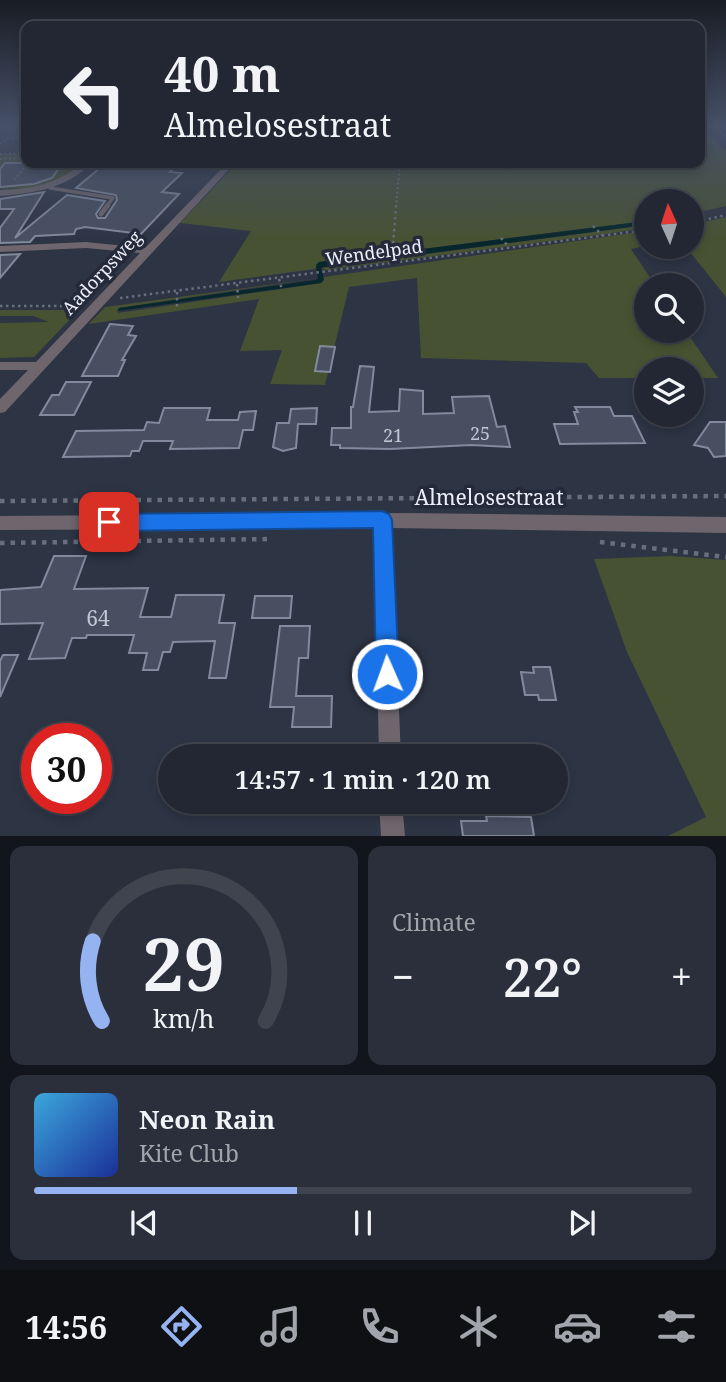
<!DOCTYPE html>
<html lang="en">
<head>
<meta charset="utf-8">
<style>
  body { margin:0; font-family:"Noto Serif",serif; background:#2a2f3b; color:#f1f3f6; height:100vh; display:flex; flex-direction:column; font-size:26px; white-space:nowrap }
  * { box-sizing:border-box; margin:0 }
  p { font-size:23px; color:#a2a5ac }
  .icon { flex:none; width:38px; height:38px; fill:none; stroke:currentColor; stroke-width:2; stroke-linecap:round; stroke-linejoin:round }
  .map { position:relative; height:836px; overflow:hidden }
  .panel { display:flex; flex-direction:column; gap:10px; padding:10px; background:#13151c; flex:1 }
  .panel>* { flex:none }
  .top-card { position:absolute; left:21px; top:21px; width:684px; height:147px; border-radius:14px; box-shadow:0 4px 10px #0003,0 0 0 2px #3f444e; background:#222733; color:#f1f3f6; overflow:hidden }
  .needle { width:46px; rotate:357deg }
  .buttons { position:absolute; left:634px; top:189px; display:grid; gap:14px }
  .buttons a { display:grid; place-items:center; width:70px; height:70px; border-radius:50%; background:#222733; box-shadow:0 4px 10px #0003,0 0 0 2px #3f444e; font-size:35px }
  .speed { position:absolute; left:21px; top:723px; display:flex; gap:14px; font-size:35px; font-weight:700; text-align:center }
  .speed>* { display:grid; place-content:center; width:91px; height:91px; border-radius:50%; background:#222733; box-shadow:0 4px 10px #0003,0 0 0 2px #3f444e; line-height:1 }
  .speed .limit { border:10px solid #d22; background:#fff; color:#111 }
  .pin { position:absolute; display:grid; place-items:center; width:60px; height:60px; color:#fff; margin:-30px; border-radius:14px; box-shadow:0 4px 10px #0006 }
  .me { position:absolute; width:77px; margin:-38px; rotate:358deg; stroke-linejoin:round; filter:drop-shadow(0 0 5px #0008) }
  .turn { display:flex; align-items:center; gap:24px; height:147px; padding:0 28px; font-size:32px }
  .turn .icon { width:91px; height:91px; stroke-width:2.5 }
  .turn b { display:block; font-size:49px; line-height:60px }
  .big { font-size:52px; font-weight:600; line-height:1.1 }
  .panel .tile { flex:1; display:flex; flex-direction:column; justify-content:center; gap:10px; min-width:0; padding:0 24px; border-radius:14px; background:#2a2f3b }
  .panel .dial { align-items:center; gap:0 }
  .dial svg { height:182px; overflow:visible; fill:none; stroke:#3f444e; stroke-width:7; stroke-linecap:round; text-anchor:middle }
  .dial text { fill:#f1f3f6; stroke:none }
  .song { display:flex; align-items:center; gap:21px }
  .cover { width:84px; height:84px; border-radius:10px; background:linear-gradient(135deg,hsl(200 70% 55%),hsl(230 70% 35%)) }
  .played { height:7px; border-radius:4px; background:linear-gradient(90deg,#95b2f1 40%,#3f444e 40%) }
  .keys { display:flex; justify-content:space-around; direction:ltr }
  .heat { display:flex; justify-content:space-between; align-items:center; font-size:38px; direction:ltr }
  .panel .tiles { flex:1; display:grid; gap:10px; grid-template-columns:1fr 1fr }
  .tile:last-child { grid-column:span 2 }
  .trip { position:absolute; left:158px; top:744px; width:410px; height:70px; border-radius:35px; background:#222733; box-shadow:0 4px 10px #0003,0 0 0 2px #3f444e; font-weight:600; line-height:70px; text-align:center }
  .tabs { display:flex; height:112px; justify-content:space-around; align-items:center; background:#0e1014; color:#a2a5ac }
  .tabs .icon { width:49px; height:49px }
  .tabs .on { color:#95b2f1 }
  .tabs b { font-size:32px; color:#f1f3f6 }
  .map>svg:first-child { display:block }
</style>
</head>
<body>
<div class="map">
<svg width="726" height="836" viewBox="0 0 726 836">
  <rect width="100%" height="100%" fill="#2d3444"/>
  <path fill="#475232" d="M700,125L726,151V206L691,214V201H646V221L319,262L315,269L219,282L251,231L180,223L237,163H700Z
    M26,153V163H82L49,187L0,189V154Z
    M726,217V297L686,247H691V225Z
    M646,225V228L606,234L326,270L321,268Z
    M646,231V246L631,249L655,285H646V331H686L718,378H691V369H646V378H599L586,363L421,358L417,278L349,287L325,385L270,384L282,350L240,351L259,299L89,324L105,307L318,278L119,308L118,313L321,283L324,277Z
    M0,310H79L34,357L0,358V323L49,322L33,316H0Z
    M671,556L726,560V836H668L706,817L627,652L594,559Z"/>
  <path fill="#08272c" d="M646,221V225L324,267L321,268L324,280L321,283L117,311L119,308L315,280L318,279L316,265L319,262Z"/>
  <path fill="#474f60" stroke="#828a9d" stroke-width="2" d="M5,163H63L52,178L34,184L0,187V169Z
    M106,163H143L141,165L174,168L170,172L182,173L162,192L179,194L141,234L85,227L76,229L74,234L35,236L30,242L0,243V228L14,209H0V199L44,192L15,238L67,195L105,201L96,214L98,218H105L117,200L116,195L76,188Z
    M20,254L0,278V255Z
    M110,324L133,326L128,335L136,336L122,360H125L118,376H82Z
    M320,346L335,347L330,372L315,371Z
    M360,366L374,367L369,412L399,411L400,389L423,391V414L454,413L452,397L489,396L497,427L505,426L510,447L471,445L390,449L340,448V445H331L332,428H351V407H353Z
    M66,382H91L74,415H40L52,395H59Z
    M575,407H610L614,416H632L645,443L560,444L554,424H578L574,412H578Z
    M164,408H210L207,420H238L240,412L256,411L253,430H243L239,448L170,449L173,441H143L139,451H132L130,456L63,457L76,431L144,430L147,422L159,423Z
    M317,408L316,424H298L296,448L283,451L273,447L277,423H289L291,409Z
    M710,422H726V456L714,457L708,448L694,445Z
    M54,556H86L74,589L148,588L140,617H171L176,595H224L219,623H235L226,678H209L215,641L173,642L170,652H163L158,670H143L147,653H129L134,635H87L86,638H72L65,658L29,659L43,623L0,624V590L41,587Z
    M255,596H292L290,618H252Z
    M280,626H310L308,658H299L296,696H332L331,727H292L294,707H270Z
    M3,655H18L0,697V661Z
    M533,667H550L556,700H539L538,695H525L521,672L534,673Z
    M486,816L531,817L534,836H463L461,821H487Z"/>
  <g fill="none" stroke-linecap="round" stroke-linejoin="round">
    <path stroke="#686e7c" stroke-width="2" stroke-dasharray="2 2.5" stroke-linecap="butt" d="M714,125L726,138
      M0,144L9,138L26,137
      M0,154L26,153
      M0,159L26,158
      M14,180L28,163
      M396,207L400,163"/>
    <path stroke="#686e7c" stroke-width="2.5" stroke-dasharray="2.5 3.5" stroke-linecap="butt" d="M396,205L393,247L399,262
      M691,223L726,215
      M593,226L603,236
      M501,238L509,247
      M279,279L282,290
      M237,284L238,298
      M177,292V307
      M120,298L646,230
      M0,306H78"/>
    <path stroke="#686e7c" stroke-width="4.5" stroke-dasharray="4.5 6" stroke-linecap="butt" d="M0,501L726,496
      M600,542L726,557
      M0,543L271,539"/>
    <path stroke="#6e666c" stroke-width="3.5" d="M50,188L113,198L106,207"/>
    <path stroke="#6e666c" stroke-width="5" d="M101,214L108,205"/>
    <path fill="#6e666c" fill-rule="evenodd" d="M83,163H92C65,189 35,193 0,196V190C36,188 54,185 83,163Z
      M227,163H235L5,412L0,413V399L28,370H0V362H36L140,253L86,248L0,252V246L86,242L145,248Z
      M404,513L726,517V533L391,528L401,756H379L374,528L0,530V516Z
      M379,802H402L405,836H381Z"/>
  </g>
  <linearGradient id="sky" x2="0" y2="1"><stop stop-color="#191d25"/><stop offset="0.52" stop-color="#465067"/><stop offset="1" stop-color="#465067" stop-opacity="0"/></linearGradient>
  <rect width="726" height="242" fill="url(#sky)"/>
  <path fill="#1a73e8" stroke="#114b97" stroke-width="2" d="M382,511L389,514L392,520L399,674L395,682L387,686L379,682L376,674L373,528L109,531L103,528L100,522L103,516L109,514Z"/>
  <g text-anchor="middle" stroke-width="7" stroke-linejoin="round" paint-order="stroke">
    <g font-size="18" fill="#ebeffa" stroke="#242a39">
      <text transform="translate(374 253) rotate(-8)" y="6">Wendelpad</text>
      <text transform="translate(102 273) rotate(-47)" y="6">Aadorpsweg</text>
    </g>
    <g font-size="18" fill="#c2c7d4">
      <text x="480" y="440">25</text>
      <text x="393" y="442">21</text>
    </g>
    <g font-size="21" fill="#ebeffa" stroke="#242a39">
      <text x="489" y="505">Almelosestraat</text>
    </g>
    <g font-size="21" fill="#c2c7d4">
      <text x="98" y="626">64</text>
    </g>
  </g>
</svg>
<div class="buttons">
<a><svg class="needle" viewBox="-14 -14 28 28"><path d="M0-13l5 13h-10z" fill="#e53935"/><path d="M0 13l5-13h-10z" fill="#a2a5ac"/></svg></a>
<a><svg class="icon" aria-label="search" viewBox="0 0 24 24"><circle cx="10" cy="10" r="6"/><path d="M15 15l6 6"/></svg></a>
<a><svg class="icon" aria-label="layers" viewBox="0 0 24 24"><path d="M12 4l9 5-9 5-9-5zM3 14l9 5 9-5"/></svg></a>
</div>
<div class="speed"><div class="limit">30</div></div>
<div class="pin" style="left:109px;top:522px;background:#d93025"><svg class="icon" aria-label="arrive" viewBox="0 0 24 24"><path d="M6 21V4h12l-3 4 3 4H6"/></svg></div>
<svg class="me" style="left:387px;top:674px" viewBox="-20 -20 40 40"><circle r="17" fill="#1a73e8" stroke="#fff" stroke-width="3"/><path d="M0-11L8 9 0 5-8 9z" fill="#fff"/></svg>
<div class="trip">14:57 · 1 min · 120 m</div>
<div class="top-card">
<div class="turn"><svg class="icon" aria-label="left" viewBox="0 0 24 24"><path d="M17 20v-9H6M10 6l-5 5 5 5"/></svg><div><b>40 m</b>Almelosestraat</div></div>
</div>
</div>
<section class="panel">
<div class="tiles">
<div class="tile dial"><svg viewBox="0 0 100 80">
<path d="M14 69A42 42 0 1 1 86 69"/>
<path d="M14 69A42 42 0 0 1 10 34" stroke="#95b2f1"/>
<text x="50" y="56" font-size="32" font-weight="700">29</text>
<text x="50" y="72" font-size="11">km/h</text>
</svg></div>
<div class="tile"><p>Climate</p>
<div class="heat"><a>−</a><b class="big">22°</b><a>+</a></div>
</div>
<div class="tile">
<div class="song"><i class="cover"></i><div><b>Neon Rain</b><p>Kite Club</p></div></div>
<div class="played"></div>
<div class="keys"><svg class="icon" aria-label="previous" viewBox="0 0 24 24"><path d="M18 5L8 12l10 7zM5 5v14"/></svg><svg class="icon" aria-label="pause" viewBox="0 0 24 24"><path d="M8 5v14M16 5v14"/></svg><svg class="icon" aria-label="next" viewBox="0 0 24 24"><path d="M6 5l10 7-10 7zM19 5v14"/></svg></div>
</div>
</div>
</section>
<nav class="tabs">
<b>14:56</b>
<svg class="icon on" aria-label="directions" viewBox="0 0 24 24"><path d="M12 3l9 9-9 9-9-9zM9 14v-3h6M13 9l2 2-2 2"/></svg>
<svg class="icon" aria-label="music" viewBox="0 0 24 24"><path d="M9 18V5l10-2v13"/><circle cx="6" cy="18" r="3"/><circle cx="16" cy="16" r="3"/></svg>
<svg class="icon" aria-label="phone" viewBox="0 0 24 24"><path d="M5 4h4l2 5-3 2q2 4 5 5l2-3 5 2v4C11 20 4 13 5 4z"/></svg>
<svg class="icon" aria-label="climate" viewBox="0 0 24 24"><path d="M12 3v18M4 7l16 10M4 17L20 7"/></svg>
<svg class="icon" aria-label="car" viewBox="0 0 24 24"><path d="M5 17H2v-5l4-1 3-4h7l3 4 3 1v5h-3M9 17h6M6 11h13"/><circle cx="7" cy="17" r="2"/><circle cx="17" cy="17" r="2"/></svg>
<svg class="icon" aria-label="filters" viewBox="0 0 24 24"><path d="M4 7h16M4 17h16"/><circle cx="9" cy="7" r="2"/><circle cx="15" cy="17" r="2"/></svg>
</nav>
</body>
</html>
